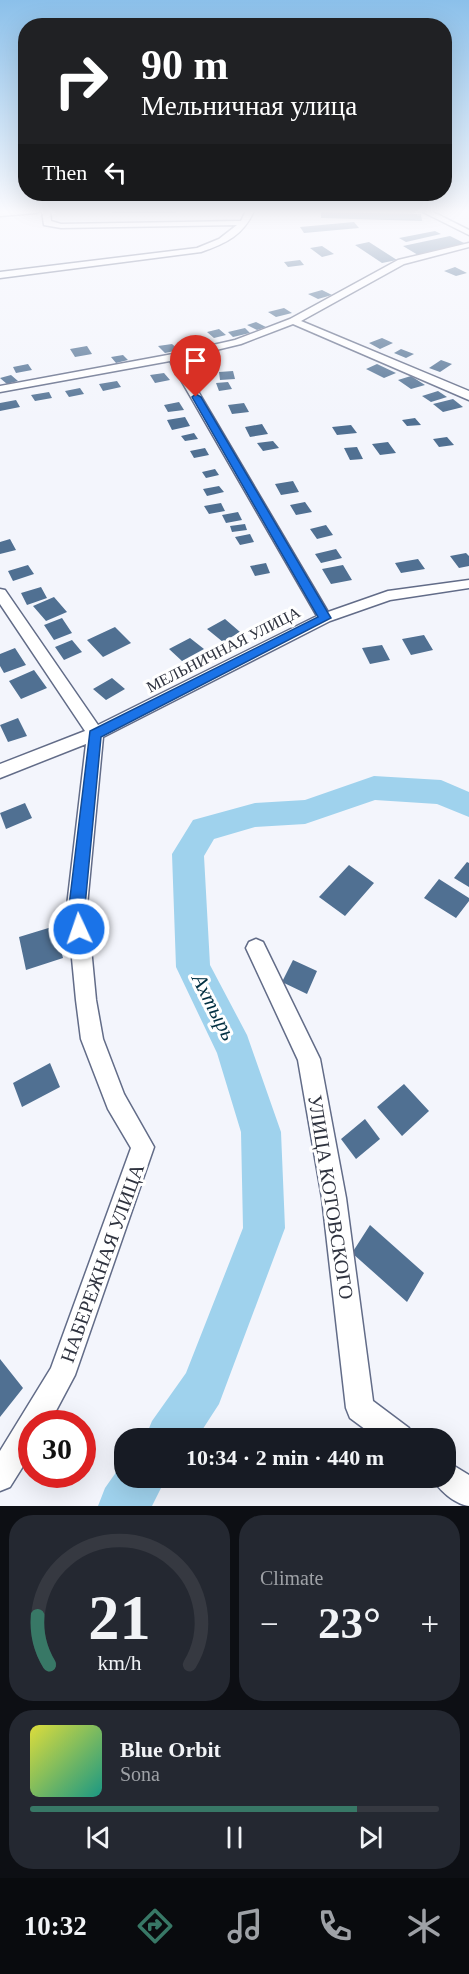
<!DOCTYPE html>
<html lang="en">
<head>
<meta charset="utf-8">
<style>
  body { margin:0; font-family:Georgia,serif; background:#242831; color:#f1f3f6; height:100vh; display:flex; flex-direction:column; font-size:22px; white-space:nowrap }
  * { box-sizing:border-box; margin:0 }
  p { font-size:20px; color:#9ea1a6 }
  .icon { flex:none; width:33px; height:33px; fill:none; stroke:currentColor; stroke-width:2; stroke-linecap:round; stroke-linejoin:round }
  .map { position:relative; height:1506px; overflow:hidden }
  .drawer { display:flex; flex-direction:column; gap:9px; padding:9px; background:#0d0f14; flex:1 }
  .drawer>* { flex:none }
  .top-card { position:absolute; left:18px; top:18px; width:434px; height:183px; border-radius:24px; box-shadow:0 6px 24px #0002; background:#202124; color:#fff; overflow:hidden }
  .speed { position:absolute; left:18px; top:1410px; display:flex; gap:12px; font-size:30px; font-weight:700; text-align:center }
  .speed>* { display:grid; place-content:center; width:78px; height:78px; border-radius:50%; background:#171b24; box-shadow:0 6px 24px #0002; line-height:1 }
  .speed .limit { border:9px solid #d22; background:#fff; color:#111 }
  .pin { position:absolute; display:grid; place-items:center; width:51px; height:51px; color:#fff; margin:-62px -26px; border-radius:50% 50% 50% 0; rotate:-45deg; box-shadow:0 0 6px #0007 }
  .pin .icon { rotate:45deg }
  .me { position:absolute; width:66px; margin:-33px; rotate:357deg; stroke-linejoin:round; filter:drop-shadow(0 0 4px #0008) }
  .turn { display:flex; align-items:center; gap:21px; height:126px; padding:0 24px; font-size:27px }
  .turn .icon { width:78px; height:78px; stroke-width:2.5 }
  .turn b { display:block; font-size:42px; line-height:51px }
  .then { display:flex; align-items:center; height:57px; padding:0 24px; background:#0003; gap:12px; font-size:22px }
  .big { font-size:45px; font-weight:800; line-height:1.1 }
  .drawer .tile { flex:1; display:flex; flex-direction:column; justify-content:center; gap:9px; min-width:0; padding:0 21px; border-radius:24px; background:#242831 }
  .drawer .dial { align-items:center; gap:0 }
  .dial svg { height:156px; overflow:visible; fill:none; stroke:#363941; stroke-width:7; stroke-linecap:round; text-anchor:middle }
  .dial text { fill:#f1f3f6; stroke:none }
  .song { display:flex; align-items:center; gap:18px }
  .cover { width:72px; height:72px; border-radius:9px; background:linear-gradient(135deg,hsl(60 70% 55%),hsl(170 70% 35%)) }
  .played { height:6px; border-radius:3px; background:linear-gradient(90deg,#387866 80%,#363941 80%) }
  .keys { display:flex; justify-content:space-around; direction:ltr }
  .heat { display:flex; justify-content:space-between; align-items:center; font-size:33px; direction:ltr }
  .drawer .tiles { flex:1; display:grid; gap:9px; grid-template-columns:1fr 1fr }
  .tile:last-child { grid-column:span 2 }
  .trip { position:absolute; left:114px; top:1428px; width:342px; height:60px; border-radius:24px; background:#171b24; box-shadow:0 6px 24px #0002; font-weight:800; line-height:60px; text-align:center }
  .dock { display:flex; height:96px; justify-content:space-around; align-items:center; background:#090b0e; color:#9ea1a6 }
  .dock .icon { width:42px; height:42px }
  .dock .active { color:#387866 }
  .dock b { font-size:27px; color:#f1f3f6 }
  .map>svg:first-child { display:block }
</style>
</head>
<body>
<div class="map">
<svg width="469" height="1506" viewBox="0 0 469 1506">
  <rect width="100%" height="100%" fill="#f3f5fc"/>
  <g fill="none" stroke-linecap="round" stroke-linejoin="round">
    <path fill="#9fd2ed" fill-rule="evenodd" d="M374,776L441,780L469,792V817L437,804L375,800L305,824L255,827L214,839L204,856L210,965L247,1035L281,1132L285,1228L219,1404L197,1438H145L152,1421L186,1373L243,1228L241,1132L217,1053L176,967L172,854L193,820L255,803L305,800Z
      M124,1461V1478H166L152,1506H98L105,1488Z"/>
  </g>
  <path fill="#507092" d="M112,211H176V213H112Z
    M321,212L421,214L422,221L321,218Z
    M354,222L359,228L304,233L300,227Z
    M435,231L441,234L406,242L399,238Z
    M450,236L466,244L418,255L403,246Z
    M369,242L397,260L382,263L355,245Z
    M322,246L334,254L322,257L310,248Z
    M300,260L304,265L288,267L284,262Z
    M455,267L467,273L456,276L444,271Z
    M322,290L332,295L318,299L308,294Z
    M284,308L292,313L276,317L268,312Z
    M256,322L266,327L257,330L247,325Z
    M245,328L250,333L233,337L228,332Z
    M219,329L226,335L214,338L207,332Z
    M198,338L205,345L193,347L186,341Z
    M382,338L393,343L380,349L369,343Z
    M172,344L179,350L165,353L158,346Z
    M87,346L92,354L75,357L70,349Z
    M401,349L414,354L406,358L394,353Z
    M123,355L128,360L116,363L111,357Z
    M441,360L452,364L440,372L429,368Z
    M28,364L32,370L16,373L13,367Z
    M377,364L396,373L384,378L366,369Z
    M233,371L235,379L220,380L219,372Z
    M164,373L170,380L155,383L150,375Z
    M11,375L18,381L7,384L0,378Z
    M411,376L425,385L411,389L398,380Z
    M117,381L121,387L103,391L99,384Z
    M228,382L232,389L219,391L216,383Z
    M80,388L84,394L69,397L65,391Z
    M438,391L447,397L431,402L422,396Z
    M49,392L52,398L35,401L31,395Z
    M453,399L463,407L443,412L433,404Z
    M16,400L20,407L0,411V403Z
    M179,402L184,410L168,412L164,405Z
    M244,403L249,412L232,414L228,405Z
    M185,417L190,426L172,430L167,420Z
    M415,418L421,425L407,426L402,420Z
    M262,424L268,434L250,437L245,427Z
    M351,425L357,433L337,435L332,427Z
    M194,433L198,439L185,441L181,436Z
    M447,437L454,445L439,447L433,439Z
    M273,441L279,448L263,451L257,443Z
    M388,442L396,453L380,455L372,444Z
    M357,447L363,459L350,460L344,448Z
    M205,448L209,455L194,458L190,451Z
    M215,469L219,475L206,478L202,472Z
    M293,481L299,492L281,495L275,484Z
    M219,486L224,492L207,496L203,489Z
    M305,502L312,512L296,515L290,505Z
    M221,503L225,511L209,514L204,506Z
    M238,512L242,520L226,523L222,515Z
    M245,524L247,530L232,532L230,526Z
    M326,525L333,535L317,539L310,529Z
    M250,534L254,542L240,545L235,537Z
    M10,539L16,550L0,554V542Z
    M336,549L342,558L321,563L315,554Z
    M466,553L469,556V566L459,568L450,556Z
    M418,559L425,569L401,573L395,563Z
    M266,563L270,573L255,576L250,566Z
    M28,565L34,574L13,581L8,571Z
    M343,565L352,580L331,584L322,569Z
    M41,587L47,598L27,605L21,593Z
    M54,597L67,612L46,621L33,606Z
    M62,618L72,633L54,640L44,625Z
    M225,619L240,632L223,642L207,629Z
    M115,627L131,643L103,657L87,640Z
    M424,635L433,650L411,655L402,639Z
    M190,638L204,649L182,661L169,649Z
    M72,640L82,652L64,660L55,647Z
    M382,645L390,660L370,664L362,648Z
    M15,648L26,665L4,673L0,666V654Z
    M34,670L47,688L21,699L9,681Z
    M112,678L125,689L106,700L93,689Z
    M18,718L27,736L8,742L0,725Z
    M25,803L32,818L6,829L0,813Z
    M467,862L469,863V887L454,878Z
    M349,865L374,883L345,916L319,897Z
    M439,879L469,898V901L456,918L424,898Z
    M55,926L63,958L26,970L19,937Z
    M293,960L317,971L307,994L282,982Z
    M50,1063L60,1087L22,1107L13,1083Z
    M404,1084L429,1111L402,1136L377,1107Z
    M365,1119L380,1139L356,1159L341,1139Z
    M370,1225L424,1273L407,1302L352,1253Z
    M0,1359L23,1388L0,1417Z"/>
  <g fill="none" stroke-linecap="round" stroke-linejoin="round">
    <defs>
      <path id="minor" d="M40,211L36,213L0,216V212Z
        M42,211H50L51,221L61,224L241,221L246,211H254C243,235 227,243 201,252L0,278V272L197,248L219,239L237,225L61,228L44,225Z
        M421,211H431L469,230V235Z
        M469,243V247L404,264L301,321L469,391V400L293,324L241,344L179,359L328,612L388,591L469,580V588L390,600L330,621L103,737L87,906L96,1000L103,1039L124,1094L154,1147L75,1375L49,1424H32V1452L10,1487L0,1491V1451L51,1368L131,1148L108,1109L81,1039L76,1000L67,906L86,744L0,778V764L85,731L0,604V589L5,590L98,725L317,616L170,361L0,392V386L173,354L235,340L290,319L398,260Z
        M256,939L263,942L320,1059L346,1198L373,1401L409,1428L413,1438H377L350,1418L346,1408L322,1198L298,1060L246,948L249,942Z
        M446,1461L469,1475V1506C455,1504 438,1490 433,1478H446Z"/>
    </defs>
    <use href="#minor" stroke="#626c88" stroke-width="3"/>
    <use href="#minor" fill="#fff" fill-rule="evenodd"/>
  </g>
  <linearGradient id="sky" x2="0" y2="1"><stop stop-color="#8bc0ea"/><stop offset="0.5" stop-color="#fafafe"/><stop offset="1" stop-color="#fafafe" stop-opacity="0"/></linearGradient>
  <rect width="469" height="422" fill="url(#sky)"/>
  <path fill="#1a73e8" stroke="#114b97" stroke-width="1.5" d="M196,394L201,397L331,618L101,737L85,906L87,929L85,935L79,937L73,935L69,906L90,731L318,617L192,397Z"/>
  <g text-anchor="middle" stroke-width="6" stroke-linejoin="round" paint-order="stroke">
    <g font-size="16" fill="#2f333f" stroke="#fff">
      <text transform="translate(223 649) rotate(-27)" y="6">МЕЛЬНИЧНАЯ УЛИЦА</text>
    </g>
    <g font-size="20" fill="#2f333f" stroke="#fff">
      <text transform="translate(331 1197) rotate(81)" y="7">УЛИЦА КОТОВСКОГО</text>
      <text transform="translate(102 1263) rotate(-70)" y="7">НАБЕРЕЖНАЯ УЛИЦА</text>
    </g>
    <g font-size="21" font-style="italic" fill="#002f41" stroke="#fff">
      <text transform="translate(214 1007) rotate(63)" y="7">Ахтырь</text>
    </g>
  </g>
</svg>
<div class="speed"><div class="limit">30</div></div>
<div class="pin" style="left:196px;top:397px;background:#d93025"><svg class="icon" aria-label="arrive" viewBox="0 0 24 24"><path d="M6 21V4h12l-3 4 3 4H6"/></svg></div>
<svg class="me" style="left:79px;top:929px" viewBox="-20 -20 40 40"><circle r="17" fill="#1a73e8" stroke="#fff" stroke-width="3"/><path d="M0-11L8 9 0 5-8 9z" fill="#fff"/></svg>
<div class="trip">10:34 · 2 min · 440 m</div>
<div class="top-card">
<div class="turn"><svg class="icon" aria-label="right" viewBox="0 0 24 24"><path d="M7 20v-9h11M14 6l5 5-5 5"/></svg><div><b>90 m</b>Мельничная улица</div></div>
<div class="then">Then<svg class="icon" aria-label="left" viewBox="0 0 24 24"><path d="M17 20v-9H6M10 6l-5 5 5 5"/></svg></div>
</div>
</div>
<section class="drawer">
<div class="tiles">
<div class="tile dial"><svg viewBox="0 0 100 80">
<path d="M14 69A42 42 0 1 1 86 69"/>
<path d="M14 69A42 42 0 0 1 8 44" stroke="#387866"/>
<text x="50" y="56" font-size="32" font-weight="700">21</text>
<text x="50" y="72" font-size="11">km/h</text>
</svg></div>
<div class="tile"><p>Climate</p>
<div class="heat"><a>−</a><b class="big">23°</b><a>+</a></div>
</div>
<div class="tile">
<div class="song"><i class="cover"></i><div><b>Blue Orbit</b><p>Sona</p></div></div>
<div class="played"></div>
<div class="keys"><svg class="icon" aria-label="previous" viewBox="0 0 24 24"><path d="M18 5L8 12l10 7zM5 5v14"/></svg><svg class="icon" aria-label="pause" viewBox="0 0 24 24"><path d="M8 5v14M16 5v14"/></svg><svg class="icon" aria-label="next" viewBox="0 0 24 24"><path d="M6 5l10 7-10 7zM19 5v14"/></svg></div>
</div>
</div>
</section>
<nav class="dock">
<b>10:32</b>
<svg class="icon active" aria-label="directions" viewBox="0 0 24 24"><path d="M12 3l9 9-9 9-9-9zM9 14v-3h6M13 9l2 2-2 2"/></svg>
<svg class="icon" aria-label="music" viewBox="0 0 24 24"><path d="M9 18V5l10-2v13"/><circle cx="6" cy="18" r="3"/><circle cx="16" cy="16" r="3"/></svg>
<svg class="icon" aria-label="phone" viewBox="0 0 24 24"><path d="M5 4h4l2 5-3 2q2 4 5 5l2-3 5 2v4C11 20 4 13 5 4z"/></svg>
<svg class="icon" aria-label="climate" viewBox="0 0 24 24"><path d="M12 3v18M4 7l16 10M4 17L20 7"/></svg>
</nav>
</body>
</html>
